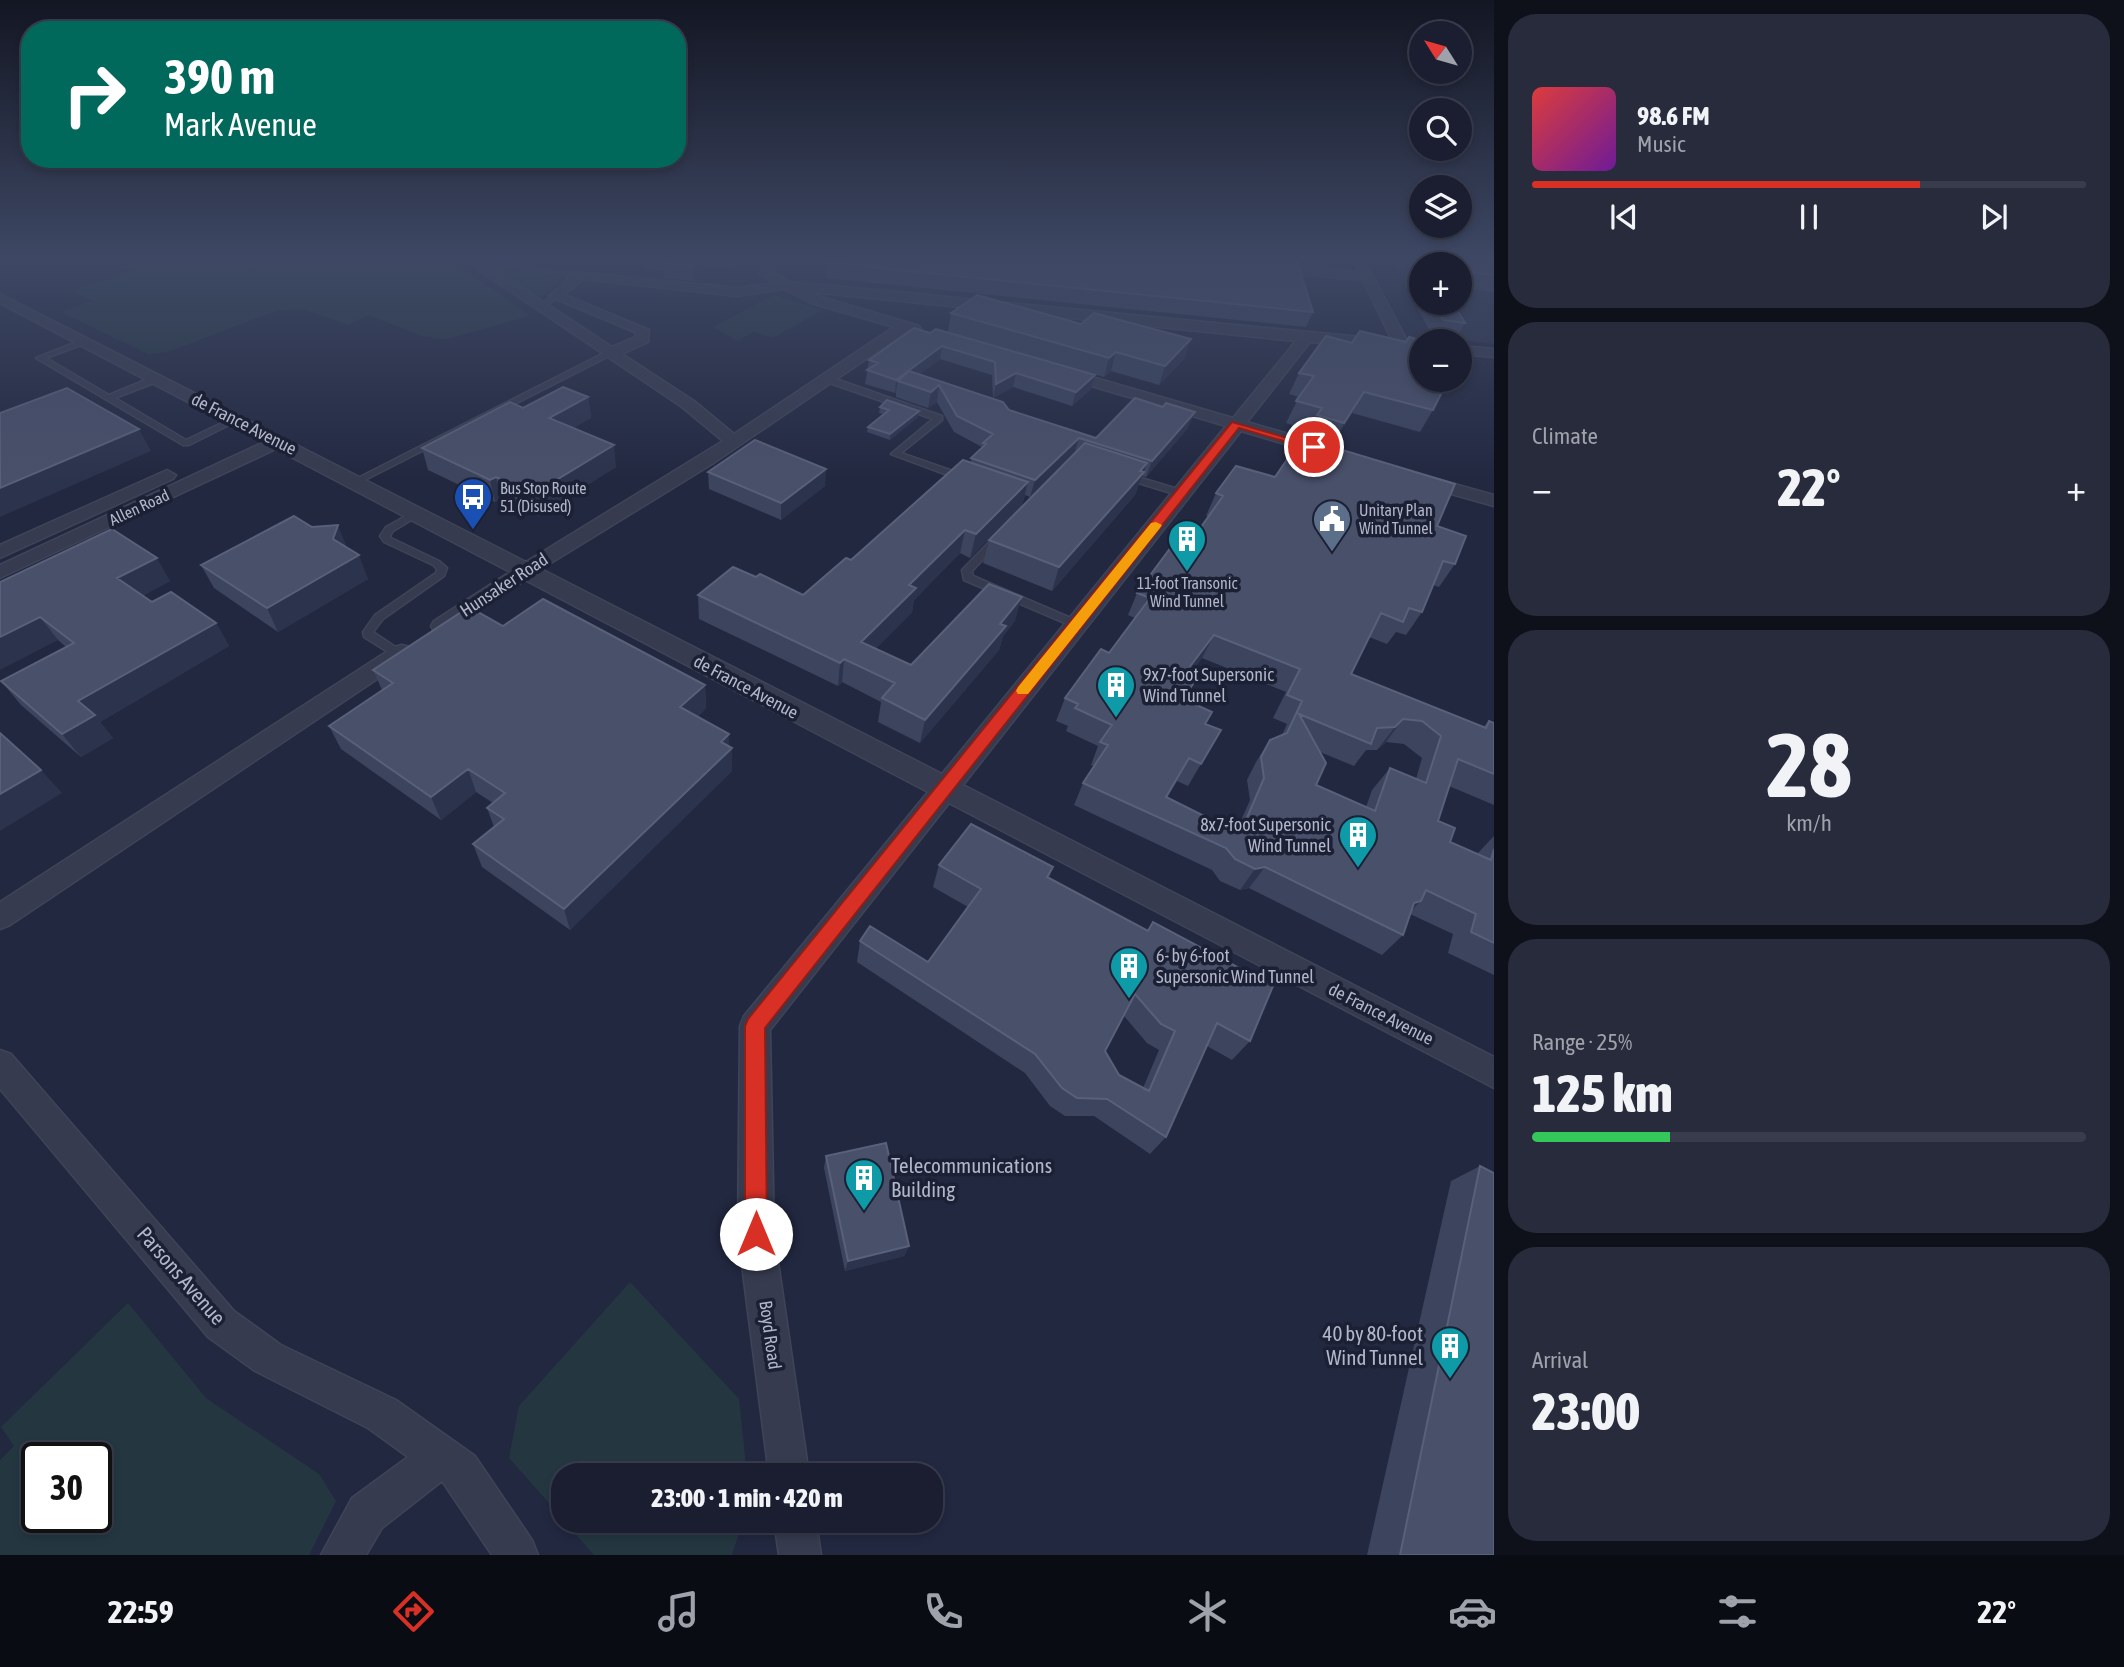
<!DOCTYPE html>
<html lang="en">
<head>
<meta charset="utf-8">
<style>
  body { margin:0; font-family:"Asap Condensed",sans-serif; background:#272b3c; color:#f1f3f6; height:100vh; display:flex; flex-direction:column; font-size:26px; white-space:nowrap }
  * { box-sizing:border-box; margin:0 }
  p { font-size:23px; color:#9fa2ab }
  .icon { flex:none; width:38px; height:38px; fill:none; stroke:currentColor; stroke-width:2; stroke-linecap:round; stroke-linejoin:round }
  .map { position:relative; flex:1; overflow:hidden }
  .side { display:flex; flex-direction:column; gap:14px; padding:14px; background:#0e101a; width:630px }
  .side>* { flex:none }
  .guide { position:absolute; left:21px; top:21px; width:665px; height:147px; border-radius:28px; box-shadow:0 4px 10px #0003,0 0 0 2px #383c4c; background:#00695c; color:#fff; overflow:hidden }
  .needle { width:46px; rotate:307deg }
  .tools { position:absolute; left:1409px; top:21px; display:grid; gap:14px }
  .tools a { display:grid; place-items:center; width:63px; height:63px; border-radius:50%; background:#1a1e30; box-shadow:0 4px 10px #0003,0 0 0 2px #383c4c; font-size:35px }
  .speed { position:absolute; left:21px; top:1442px; display:flex; gap:14px; font-size:35px; font-weight:700; text-align:center }
  .speed>* { display:grid; place-content:center; width:91px; height:91px; border-radius:50%; background:#1a1e30; box-shadow:0 4px 10px #0003,0 0 0 2px #383c4c; line-height:1 }
  .speed .limit { border:4px solid #111; border-radius:10px; background:#fff; color:#111 }
  .pin { position:absolute; display:grid; place-items:center; width:60px; height:60px; color:#fff; margin:-30px; border:4px solid #fff; border-radius:50%; box-shadow:0 2px 7px #0007 }
  .me { position:absolute; width:77px; margin:-38px; rotate:0deg; stroke-linejoin:round; filter:drop-shadow(0 0 5px #0008) }
  .turn { display:flex; align-items:center; gap:24px; height:147px; padding:0 28px; font-size:32px }
  .turn .icon { width:91px; height:91px; stroke-width:2.5 }
  .turn b { display:block; font-size:49px; line-height:60px }
  .big { font-size:52px; font-weight:800; line-height:1.1 }
  .side .widget { flex:1; display:flex; flex-direction:column; justify-content:center; gap:10px; min-width:0; padding:0 24px; border-radius:28px; background:#272b3c }
  .side .dial { align-items:center; gap:0 }
  .dial b { font-size:91px; line-height:1 }
  .song { display:flex; align-items:center; gap:21px }
  .cover { width:84px; height:84px; border-radius:10px; background:linear-gradient(135deg,hsl(0 70% 55%),hsl(280 70% 35%)) }
  .played { height:7px; border-radius:4px; background:linear-gradient(90deg,#d93025 70%,#383c4c 70%) }
  .keys { display:flex; justify-content:space-around; direction:ltr }
  .heat { display:flex; justify-content:space-between; align-items:center; font-size:38px; direction:ltr }
  .charge { height:10px; border-radius:5px; background:linear-gradient(90deg,#34c759 25%,#383c4c 0) }
  .trip { position:absolute; left:551px; top:1463px; width:392px; height:70px; border-radius:28px; background:#1a1e30; box-shadow:0 4px 10px #0003,0 0 0 2px #383c4c; font-weight:800; line-height:70px; text-align:center }
  .dock { display:flex; height:112px; justify-content:space-around; align-items:center; background:#0a0c13; color:#9fa2ab }
  .dock .icon { width:49px; height:49px }
  .dock .current { color:#d93025 }
  .dock b { font-size:32px; color:#f1f3f6 }
  main { display:flex; flex:1; min-height:0 }
  .map>svg:first-child { display:block }
</style>
</head>
<body>
<main>
<div class="map">
<svg width="1494" height="1555" viewBox="0 0 1494 1555">
  <rect width="100%" height="100%" fill="#222840"/>
  <path fill="#2d334a" fill-rule="evenodd" d="M1406,261H1494V344L1433,337L1394,263L1407,264ZM1421,264H1460V303H1421Z"/>
  <path fill="#243741" fill-rule="evenodd" d="M99,261H451L530,316L447,339L425,337L368,315L348,325L303,309L278,310L168,352L148,354L61,312L93,301L73,291L131,271L118,270Z
    M488,266L565,276L542,297L533,296Z
    M774,295L822,310L773,338L753,332L738,341L713,327Z
    M630,1282L739,1399L747,1475H564V1520L509,1458L519,1406Z
    M128,1303L206,1398L319,1474L336,1501L309,1555H0V1460L14,1446L1,1427ZM37,1458H96V1517H37Z
    M564,1521H743L732,1555H594Z"/>
  <g fill="none" stroke-linecap="round" stroke-linejoin="round">
    <defs>
      <path id="service" d="M469,261H488L583,275L580,277Z
        M556,294L559,296L558,297L543,308H539V306Z
        M82,340L89,342L46,358L109,395L153,377H159V381L115,398L186,440L232,418L239,420L189,445H183L36,358Z
        M608,351L615,353L357,484L350,482Z
        M824,377H830L942,416V420L901,453L967,476V480H961L891,454L933,419L824,381Z
        M1125,473L1184,491L1185,493L1181,496L1122,478L1121,476Z
        M415,511L418,512V516L393,531L390,536L391,538L439,561L447,568L444,576L383,619L373,632L403,652L404,655L399,659L364,637L363,632L375,615L436,573L437,569L433,565L384,542L380,536L386,527Z
        M998,535L1003,538L972,571L973,576L1080,622V626H1072L964,580L962,570L964,568L995,536Z"/>
      <path id="minor" d="M466,261H481L612,347L636,337L635,332L549,296L575,272L737,288L774,283L759,273L767,261H780L772,272L792,282L1392,340L1363,280L1199,265L1193,261H1241L1359,272L1355,264L1357,261H1365L1407,341L1421,342V350L1310,342L1247,422L1337,448L1339,452L1337,456H1325L1241,431L963,785L1494,1057V1088L949,803L770,1030L774,1234L809,1475H769L738,1234L740,1026L744,1016L928,792L525,580L448,631H434L431,626L434,621L510,572L276,449L0,578V565L264,442L0,303V294L526,562L723,441L682,407ZM583,279L737,296L785,289L811,303L894,327L734,434L694,401L622,354L648,342L649,330L565,295ZM810,292L1296,341L1233,418L1068,370H1058L1055,373L1058,376L1226,426L942,774L541,569L712,464L907,331L914,333L921,329L919,326L821,297Z
        M1460,346L1494,349V357L1460,354Z
        M167,470L176,475L173,479L0,558V545Z
        M1422,475L1494,495V506L1416,484L1413,480L1416,476Z
        M402,645L410,647L413,652L410,657L10,925L0,929V902L394,647Z
        M0,1050L11,1054L234,1311L281,1345L396,1400L475,1456L532,1540L538,1555H492L442,1481L382,1528L366,1555H321L352,1498L408,1457L368,1428L255,1371L208,1337L0,1089Z
        M774,1521H816L821,1555H779Z"/>
    </defs>
    <use href="#service" stroke="#3f4458" stroke-width="3"/>
    <use href="#minor" stroke="#3f4458" stroke-width="3"/>
    <use href="#service" fill="#363b4f" fill-rule="evenodd"/>
    <use href="#minor" fill="#363b4f" fill-rule="evenodd"/>
  </g>
  <path fill="#3c445e" fill-rule="evenodd" d="M643,261H740L735,269L696,265L693,281L664,278L663,271L644,269Z
    M1406,261H1494V292L1460,288V264H1421V303H1453L1465,323L1455,340L1433,337L1405,285L1412,272Z
    M827,263L1313,312L1306,327L826,278Z
    M951,313L1185,358L1159,385L1111,371L1104,377L948,332Z
    M914,328L1091,389L1072,406L1013,387L993,398L992,375L940,359L920,374L1009,410L1096,438L1188,428L1146,477L1142,476L1135,495L1052,591L983,563L989,540L1057,471L1030,497L1025,495L1022,505L970,558L960,553L914,600L912,612L875,649L911,665L1015,621L1003,636L999,650L920,743L878,722L881,702L842,682L838,686L699,619L698,595L756,577L803,595L851,560L971,462V458L981,449L982,447L954,432L937,402L928,408L896,397V392L895,393L865,384L869,360Z
    M1299,373L1421,380L1433,410L1420,432L1352,413L1332,445H1331L1330,447L1437,526L1455,564L1439,587L1433,585L1422,612L1406,635L1396,632L1387,644L1369,637L1351,674L1483,727L1489,721L1494,723V805L1449,786L1438,821L1450,842L1477,854L1494,836V975L1448,953L1453,934L1410,914L1403,935L1382,955L1249,888L1240,890L1220,881L1212,870L1074,805L1083,783L1094,766L1091,765L1098,746L1066,731L1068,726L1056,721L1065,698L1109,653L1135,618L1128,615L1137,593L1189,544L1208,516H1206L1216,493L1275,477L1307,430L1286,423L1299,397L1289,394ZM1202,658L1286,692L1273,718L1287,724L1282,735L1270,740L1256,762L1247,780L1250,800L1236,832L1167,798L1177,781L1188,786L1221,730L1206,724L1185,700L1189,675ZM1386,742L1404,744L1422,758L1416,779L1390,768L1372,790L1366,807L1316,785L1320,752L1354,766L1366,750H1377Z
    M588,397L591,418L573,428L616,467L538,516L501,499L495,502L428,470L422,448L523,408Z
    M880,407L919,411L918,417L890,440L867,432L868,427L884,414L879,413Z
    M708,472L825,486L781,520L709,489Z
    M346,547L368,579L278,632L214,588L201,565Z
    M170,581L142,596L152,602L216,623L229,646L100,722L113,738L81,757L21,705L1,681L66,647L58,640L0,582Z
    M503,626L705,685L706,708L697,717L729,746L732,771L570,930L482,867L473,844L494,827L487,808L493,803L476,792L441,820L341,749L329,726L382,690L373,670Z
    M939,865L1053,867L1049,878L1147,931L1153,922L1250,1041L1232,1060L1207,1046L1166,1137L1150,1154L1094,1116H1065L1050,1106L1025,1073L857,962L860,941L928,962L968,907L933,887ZM1124,1016L1147,1043L1159,1050L1143,1088L1119,1075L1105,1051Z
    M826,1156L909,1246L904,1256L845,1271L824,1168Z
    M1480,1166L1494,1555H1367L1451,1181Z"/>
  <path fill="#2c334d" d="M693,261H696V265L693,281L692,267Z
    M735,261H740L735,269Z
    M1191,339L1185,358L1159,385L1165,366Z
    M942,346L940,359L907,384L898,381L896,392L895,393L896,380Z
    M1116,352L1111,371L1104,377L1109,358Z
    M1016,373L1013,387L993,398L996,384Z
    M1095,375L1091,389L1072,406L1076,392Z
    M939,385L937,402L928,408L931,392Z
    M1364,392L1352,413L1332,445L1344,423Z
    M588,397L591,418L552,440L549,418Z
    M919,411L918,417L890,440V434Z
    M1195,412L1188,428L1146,477L1152,461Z
    M139,429L151,451L0,517V488Z
    M1079,438L1074,455L1030,497L1035,480Z
    M614,445L616,467L538,516L533,494Z
    M1147,463L1135,495L1052,591L1059,567Z
    M826,469L825,486L781,520V503Z
    M496,477L501,499L495,502L490,480Z
    M1028,482L1022,505L970,558L976,534Z
    M338,525L347,548L333,539Z
    M965,530L960,553L914,600L912,612L858,666L861,642L909,585Z
    M359,555L368,579L278,632L267,608Z
    M157,558L170,581L132,601L117,578Z
    M1022,597L1015,621L1003,636L999,650L920,743L925,720L1000,624Z
    M40,617L58,640L0,670V637Z
    M216,623L229,646L100,722L113,738L81,757L62,734L78,701Z
    M1214,635L1202,658L1174,695L1185,673Z
    M844,659L842,682L838,686L840,663Z
    M1197,678L1185,700L1183,699Z
    M705,685L706,708L681,731L680,707Z
    M1403,719L1386,742L1377,750L1395,727Z
    M729,734V751L732,748V771L570,930L564,909Z
    M468,769L476,792L441,820L431,797Z
    M41,770L62,793L0,831V794Z
    M1265,867L1249,888L1240,890L1255,869Z
    M1421,901L1400,922L1414,903Z
    M909,1246L904,1256L845,1271L848,1261Z"/>
  <path fill="#49506a" stroke="#596079" stroke-width="2" fill-rule="evenodd" d="M665,261H693L692,267L663,264Z
    M828,261H1297L1313,312L827,263Z
    M1423,261H1494V275L1460,271V264H1422L1424,263Z
    M1421,265V282L1414,269Z
    M977,295L1081,324L1094,313L1191,339L1165,366L1116,352L1109,358L951,313Z
    M1433,303H1453L1465,323L1443,320Z
    M914,328L930,333L936,329L1095,375L1076,392L1016,373L996,384L995,362L942,346L896,380L867,370L878,363L869,360Z
    M1360,331L1406,342L1409,337L1425,341H1421V380H1448L1433,410L1364,392L1344,423L1317,415L1322,408L1296,401L1314,376L1299,373L1326,336L1352,343Z
    M909,371L1003,402L1009,410L1096,438L1135,398L1163,407L1166,403L1195,412L1152,461L1079,438L1035,480L971,458L986,444L983,443L993,434L957,416L939,385L931,392L898,381Z
    M563,387L588,397L549,418L614,445L533,494L496,477L490,480L422,448L510,402L523,408Z
    M67,388L139,429L0,488V413Z
    M887,400L919,411L890,434L868,427L889,410L880,407Z
    M1308,429L1335,437L1329,446L1455,484L1437,526L1466,536L1455,564L1443,561L1422,612L1409,608L1403,622L1381,613L1351,674L1486,728L1489,721L1494,723V774L1458,759L1438,821L1455,828L1450,842L1491,860L1494,849V943L1471,932L1476,914L1426,890L1421,901L1414,903L1403,935L1265,867L1255,869L1235,859L1226,848L1083,783L1108,745L1100,742L1112,725L1075,708L1078,704L1065,698L1101,649L1109,653L1150,598L1137,593L1177,539L1189,544L1223,496L1216,493L1236,466L1275,477ZM1214,635L1300,669L1287,695L1302,701L1287,733L1270,740L1261,757L1264,778L1240,834L1166,797L1189,758L1201,764L1221,730L1205,724L1212,712L1183,699L1197,678L1185,673ZM1299,714L1371,744L1377,728L1395,727L1403,719L1422,721L1441,736L1426,783L1390,768L1375,811L1316,785L1326,763Z
    M755,440L826,469L781,503L708,472Z
    M1085,443L1147,463L1140,471L1144,472L1059,567L989,540Z
    M963,460L1028,482L976,534L965,530L909,585L916,588L861,642L911,665L989,584L1022,597L1000,624L1006,626L925,720L882,698L895,683L844,659L840,663L698,595L733,567L756,577L760,574L803,595L846,558L851,560Z
    M294,516L312,527L338,525L333,539L359,555L267,608L201,565Z
    M112,529L157,558L117,578L152,602L171,592L216,623L78,701L95,715L62,734L1,681L74,643L40,617L0,637V582Z
    M543,599L705,685L680,707L729,734L721,742L732,748L564,909L473,844L504,819L487,808L505,793L468,769L431,797L329,726L393,683L373,670L469,607L503,626Z
    M0,733L41,770L0,794Z
    M971,824L1053,867L1047,877L1148,931L1153,922L1273,986L1250,1041L1217,1023L1166,1137L1107,1099L1077,1098L1062,1088L1035,1054L860,941L870,926L928,962L981,889L939,865ZM1135,994L1161,1024L1175,1031L1149,1091L1119,1075L1105,1051Z
    M886,1143L909,1246L848,1261L826,1156Z
    M1480,1166L1494,1173V1555H1400Z"/>
  <linearGradient id="sky" x2="0" y2="1"><stop stop-color="#131623"/><stop offset="0.54" stop-color="#3e4864"/><stop offset="1" stop-color="#3e4864" stop-opacity="0"/></linearGradient>
  <rect width="1494" height="479" fill="url(#sky)"/>
  <path fill="#d93025" stroke="#8d1f18" stroke-width="2" d="M1232,422L1319,447L1314,450L1239,428L765,1028L767,1234L764,1242L756,1245L748,1242L745,1234V1026L748,1019Z"/>
  <path fill="#f59e0b" d="M1156,522L1162,525L1160,528L1028,694H1018L1016,691L1018,687L1151,523Z"/>
  <defs>
    <symbol id="bus-pin" viewBox="-11 -11 22 30"><path d="M0 17L-7.5 6A9.5 9.5 0 1 1 7.5 6Z" fill="#1a4fb4" stroke="#1b2034"/><path d="M-5-6H5V4H4V6H2V4H-2V6H-4V4H-5ZM-3.5-4V0h7V-4ZM-3.5 1.2v1.5H-2V1.2ZM2 1.2v1.5H3.5V1.2Z" fill="#fff"/></symbol>
    <symbol id="civic-pin" viewBox="-11 -11 22 30"><path d="M0 17L-7.5 6A9.5 9.5 0 1 1 7.5 6Z" fill="#5c6f8a" stroke="#1b2034"/><path d="M-.6-6.5H3V-4.5H.6V-3L4-1V1h2V6H-6V1h2V-1L-.6-3ZM-1.2 2.5V6h2.4V2.5Z" fill="#fff"/></symbol>
    <symbol id="building-pin" viewBox="-11 -11 22 30"><path d="M0 17L-7.5 6A9.5 9.5 0 1 1 7.5 6Z" fill="#0f9aa8" stroke="#1b2034"/><path d="M-4-6H4V6H1V3H-1V6H-4ZM-2.5-4.3h1.7v1.8h-1.7ZM.8-4.3h1.7v1.8H.8ZM-2.5-1h1.7V.8h-1.7ZM.8-1h1.7V.8H.8Z" fill="#fff"/></symbol>
  </defs>
  <g fill-rule="evenodd">
    <use href="#bus-pin" x="451" y="475" width="44" height="60"/>
    <use href="#civic-pin" x="1310" y="497" width="44" height="60"/>
    <use href="#building-pin" x="1165" y="517" width="44" height="60"/>
    <use href="#building-pin" x="1094" y="663" width="44" height="60"/>
    <use href="#building-pin" x="1336" y="813" width="44" height="60"/>
    <use href="#building-pin" x="1107" y="944" width="44" height="60"/>
    <use href="#building-pin" x="842" y="1156" width="44" height="60"/>
    <use href="#building-pin" x="1428" y="1324" width="44" height="60"/>
  </g>
  <g text-anchor="middle" stroke-width="7" stroke-linejoin="round" paint-order="stroke">
    <g font-size="16" fill="#b2b6ca" stroke="#1b2034" text-anchor="start">
      <text x="500" y="494">Bus Stop Route<tspan x="500" dy="18">51 (Disused)</tspan></text>
      <text x="1359" y="516">Unitary Plan<tspan x="1359" dy="18">Wind Tunnel</tspan></text>
      <text x="1187" y="589" text-anchor="middle">11-foot Transonic<tspan x="1187" dy="18">Wind Tunnel</tspan></text>
    </g>
    <g font-size="16" fill="#b2b6ca" stroke="#1b2034">
      <text transform="translate(139 507) rotate(-25)" y="6">Allen Road</text>
    </g>
    <g font-size="18" fill="#b2b6ca" stroke="#1b2034">
      <text transform="translate(244 424) rotate(27)" y="6">de France Avenue</text>
      <text transform="translate(504 585) rotate(-33)" y="6">Hunsaker Road</text>
      <text transform="translate(746 687) rotate(28)" y="6">de France Avenue</text>
      <text transform="translate(1381 1014) rotate(27)" y="6">de France Avenue</text>
      <text transform="translate(770 1335) rotate(82)" y="6">Boyd Road</text>
    </g>
    <g font-size="18" fill="#b2b6ca" stroke="#1b2034" text-anchor="start">
      <text x="1143" y="681">9x7-foot Supersonic<tspan x="1143" dy="21">Wind Tunnel</tspan></text>
      <text x="1331" y="831" text-anchor="end">8x7-foot Supersonic<tspan x="1331" dy="21">Wind Tunnel</tspan></text>
      <text x="1156" y="962">6- by 6-foot<tspan x="1156" dy="21">Supersonic Wind Tunnel</tspan></text>
    </g>
    <g font-size="21" fill="#b2b6ca" stroke="#1b2034" text-anchor="start">
      <text x="891" y="1173">Telecommunications<tspan x="891" dy="24">Building</tspan></text>
      <text x="1423" y="1341" text-anchor="end">40 by 80-foot<tspan x="1423" dy="24">Wind Tunnel</tspan></text>
    </g>
    <g font-size="21" fill="#b2b6ca" stroke="#1b2034">
      <text transform="translate(181 1276) rotate(49)" y="7">Parsons Avenue</text>
    </g>
  </g>
</svg>
<div class="tools">
<a><svg class="needle" viewBox="-14 -14 28 28"><path d="M0-13l5 13h-10z" fill="#e53935"/><path d="M0 13l5-13h-10z" fill="#9fa2ab"/></svg></a>
<a><svg class="icon" aria-label="search" viewBox="0 0 24 24"><circle cx="10" cy="10" r="6"/><path d="M15 15l6 6"/></svg></a>
<a><svg class="icon" aria-label="layers" viewBox="0 0 24 24"><path d="M12 4l9 5-9 5-9-5zM3 14l9 5 9-5"/></svg></a>
<a>+</a>
<a>−</a>
</div>
<div class="speed"><div class="limit">30</div></div>
<div class="pin" style="left:1314px;top:447px;background:#d93025"><svg class="icon" aria-label="arrive" viewBox="0 0 24 24"><path d="M6 21V4h12l-3 4 3 4H6"/></svg></div>
<svg class="me" style="left:756px;top:1234px" viewBox="-20 -20 40 40"><circle r="19" fill="#fff"/><path d="M0-13L10 11 0 6-10 11z" fill="#d93025"/></svg>
<div class="trip">23:00 · 1 min · 420 m</div>
<div class="guide">
<div class="turn"><svg class="icon" aria-label="right" viewBox="0 0 24 24"><path d="M7 20v-9h11M14 6l5 5-5 5"/></svg><div><b>390 m</b>Mark Avenue</div></div>
</div>
</div>
<section class="side">
<div class="widget">
<div class="song"><i class="cover"></i><div><b>98.6 FM</b><p>Music</p></div></div>
<div class="played"></div>
<div class="keys"><svg class="icon" aria-label="previous" viewBox="0 0 24 24"><path d="M18 5L8 12l10 7zM5 5v14"/></svg><svg class="icon" aria-label="pause" viewBox="0 0 24 24"><path d="M8 5v14M16 5v14"/></svg><svg class="icon" aria-label="next" viewBox="0 0 24 24"><path d="M6 5l10 7-10 7zM19 5v14"/></svg></div>
</div>
<div class="widget"><p>Climate</p>
<div class="heat"><a>−</a><b class="big">22°</b><a>+</a></div>
</div>
<div class="widget dial"><b>28</b><p>km/h</p></div>
<div class="widget"><p>Range · 25%</p><b class="big">125 km</b><div class="charge"></div></div>
<div class="widget"><p>Arrival</p><b class="big">23:00</b></div>
</section>
</main>
<nav class="dock">
<b>22:59</b>
<svg class="icon current" aria-label="directions" viewBox="0 0 24 24"><path d="M12 3l9 9-9 9-9-9zM9 14v-3h6M13 9l2 2-2 2"/></svg>
<svg class="icon" aria-label="music" viewBox="0 0 24 24"><path d="M9 18V5l10-2v13"/><circle cx="6" cy="18" r="3"/><circle cx="16" cy="16" r="3"/></svg>
<svg class="icon" aria-label="phone" viewBox="0 0 24 24"><path d="M5 4h4l2 5-3 2q2 4 5 5l2-3 5 2v4C11 20 4 13 5 4z"/></svg>
<svg class="icon" aria-label="climate" viewBox="0 0 24 24"><path d="M12 3v18M4 7l16 10M4 17L20 7"/></svg>
<svg class="icon" aria-label="car" viewBox="0 0 24 24"><path d="M5 17H2v-5l4-1 3-4h7l3 4 3 1v5h-3M9 17h6M6 11h13"/><circle cx="7" cy="17" r="2"/><circle cx="17" cy="17" r="2"/></svg>
<svg class="icon" aria-label="filters" viewBox="0 0 24 24"><path d="M4 7h16M4 17h16"/><circle cx="9" cy="7" r="2"/><circle cx="15" cy="17" r="2"/></svg>
<b>22°</b>
</nav>
</body>
</html>
